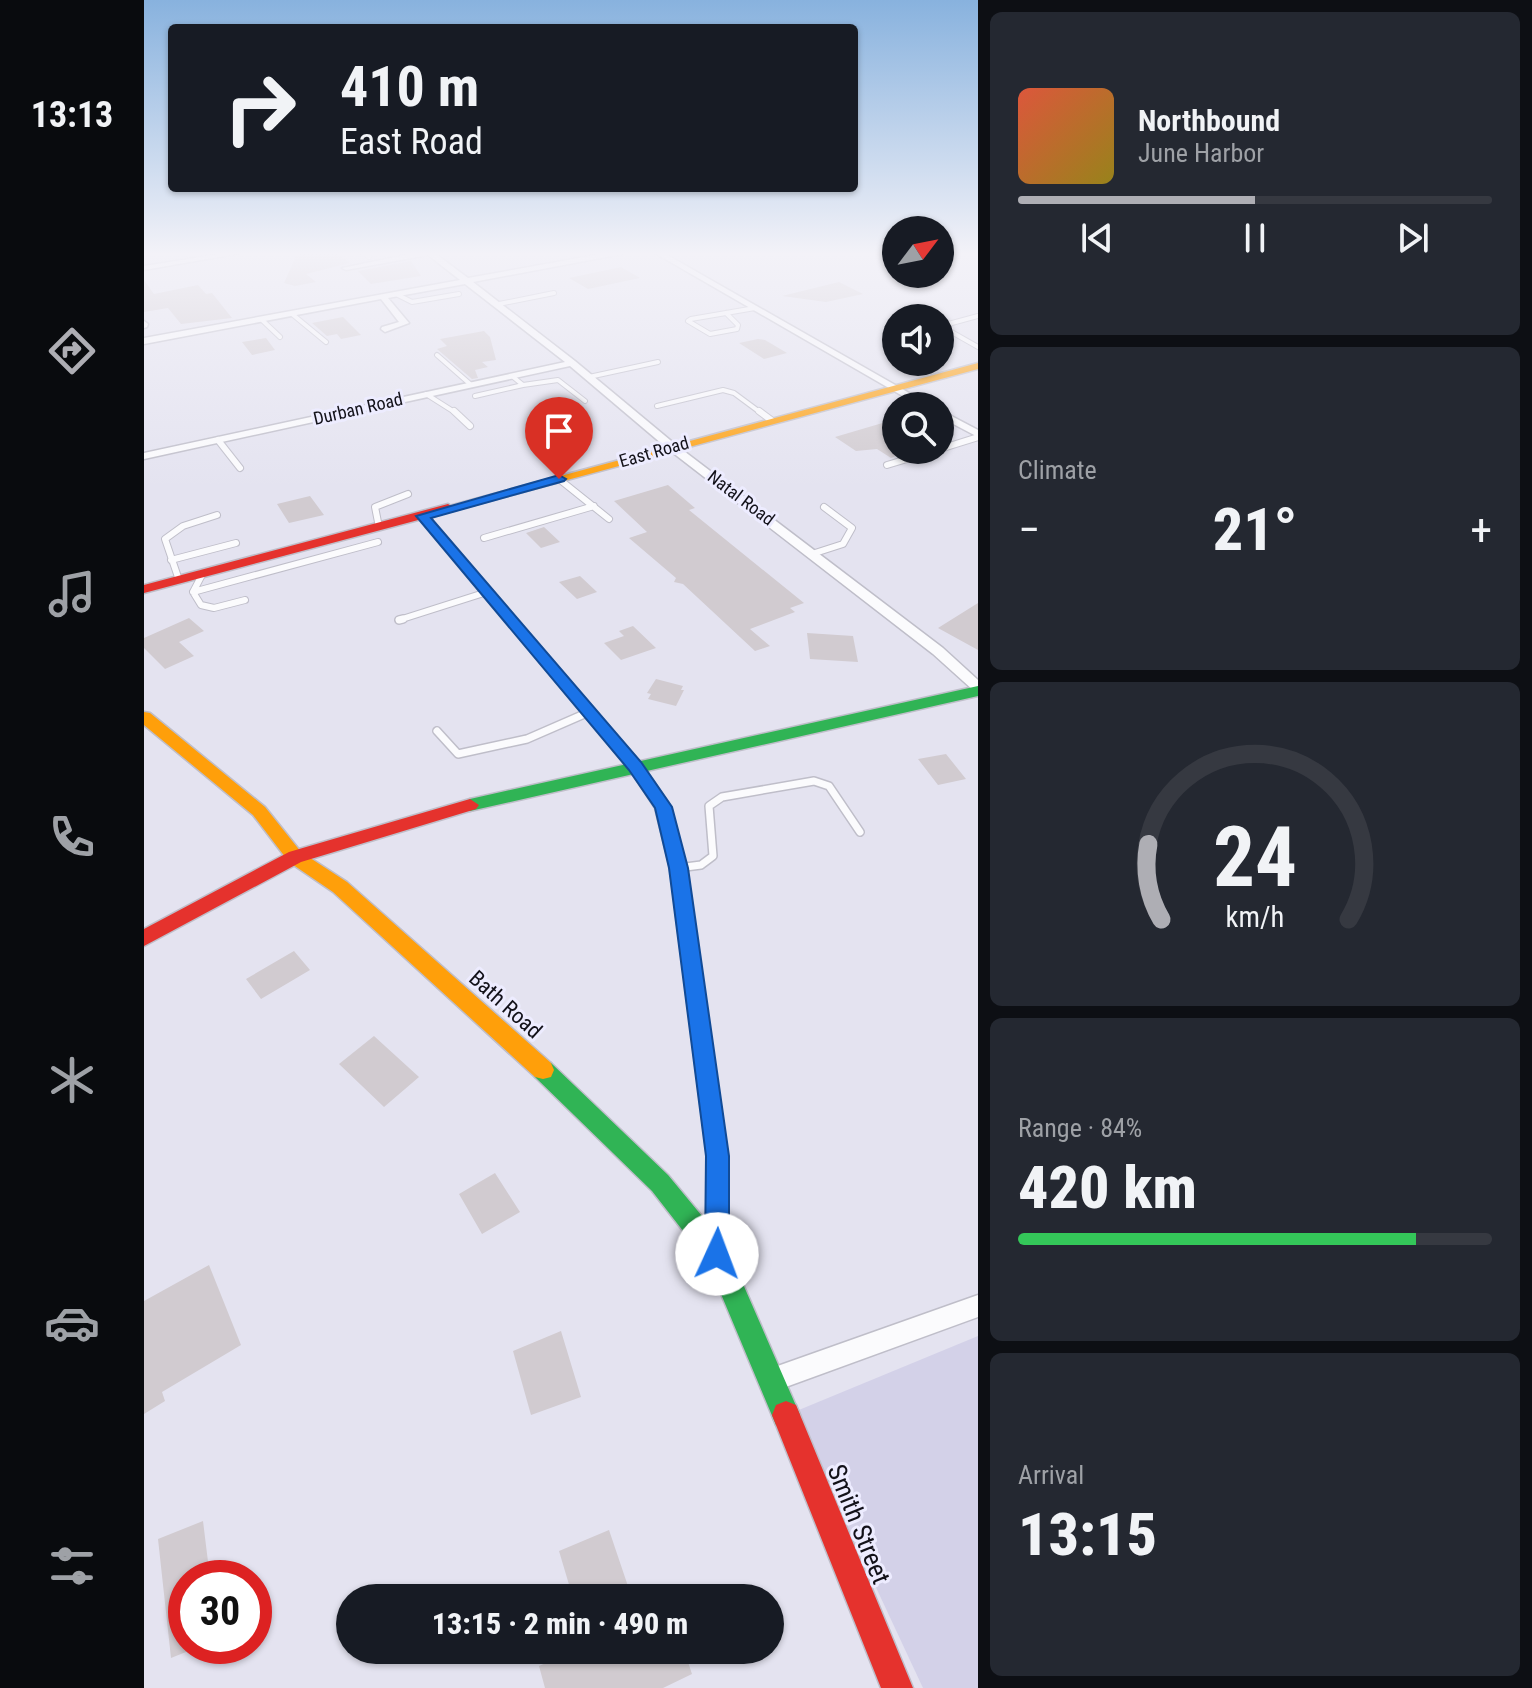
<!DOCTYPE html>
<html lang="en">
<head>
<meta charset="utf-8">
<style>
  body { margin:0; font-family:"Roboto Condensed",sans-serif; background:#242831; color:#f1f3f6; height:100vh; display:flex; flex-direction:column; font-size:30px; white-space:nowrap }
  * { box-sizing:border-box; margin:0 }
  p { font-size:26px; color:#9ea1a6 }
  .icon { flex:none; width:44px; height:44px; fill:none; stroke:currentColor; stroke-width:2; stroke-linecap:round; stroke-linejoin:round }
  .map { position:relative; flex:1; overflow:hidden }
  .details { display:flex; flex-direction:column; gap:12px; padding:12px; background:#0d0f14; width:554px }
  .details>* { flex:none }
  .hud { position:absolute; left:24px; top:24px; width:690px; height:168px; border-radius:8px; box-shadow:0 2px 6px #0004; background:#171b24; color:#f1f3f6; overflow:hidden }
  .needle { width:52px; rotate:58deg }
  .fabs { position:absolute; left:738px; top:216px; display:grid; gap:16px }
  .fabs a { display:grid; place-items:center; width:72px; height:72px; border-radius:50%; background:#171b24; box-shadow:0 2px 6px #0004; font-size:40px }
  .speed { position:absolute; left:24px; top:1560px; display:flex; gap:16px; font-size:40px; font-weight:700; text-align:center }
  .speed>* { display:grid; place-content:center; width:104px; height:104px; border-radius:50%; background:#171b24; box-shadow:0 2px 6px #0004; line-height:1 }
  .speed .limit { border:12px solid #d22; background:#fff; color:#111 }
  .pin { position:absolute; display:grid; place-items:center; width:68px; height:68px; color:#fff; margin:-82px -34px; border-radius:50% 50% 50% 0; rotate:-45deg; box-shadow:0 0 8px #0007 }
  .pin .icon { rotate:45deg }
  .me { position:absolute; width:88px; margin:-44px; rotate:2deg; stroke-linejoin:round; filter:drop-shadow(0 0 6px #0008) }
  .turn { display:flex; align-items:center; gap:28px; height:168px; padding:0 40px; font-size:36px }
  .turn .icon { width:104px; height:104px; stroke-width:2.5 }
  .turn b { display:block; font-size:56px; line-height:68px }
  .big { font-size:60px; font-weight:800; line-height:1.1 }
  .details .tile { flex:1; display:flex; flex-direction:column; justify-content:center; gap:12px; min-width:0; padding:0 28px; border-radius:12px; background:#242831 }
  .details .dial { align-items:center; gap:0 }
  .dial svg { height:208px; overflow:visible; fill:none; stroke:#363941; stroke-width:7; stroke-linecap:round; text-anchor:middle }
  .dial text { fill:#f1f3f6; stroke:none }
  .song { display:flex; align-items:center; gap:24px }
  .cover { width:96px; height:96px; border-radius:12px; background:linear-gradient(135deg,hsl(10 70% 55%),hsl(50 70% 35%)) }
  .played { height:8px; border-radius:4px; background:linear-gradient(90deg,#aeaeb4 50%,#363941 50%) }
  .keys { display:flex; justify-content:space-around; direction:ltr }
  .heat { display:flex; justify-content:space-between; align-items:center; font-size:44px; direction:ltr }
  .charge { height:12px; border-radius:6px; background:linear-gradient(90deg,#34c759 84%,#363941 0) }
  .trip { position:absolute; left:192px; top:1584px; width:448px; height:80px; border-radius:40px; background:#171b24; box-shadow:0 2px 6px #0004; font-weight:800; line-height:80px; text-align:center }
  main { display:flex; flex:1; min-height:0 }
  .tab-bar { display:flex; flex-direction:column; width:144px; justify-content:space-around; align-items:center; background:#090b0e; color:#9ea1a6 }
  .tab-bar .icon { width:56px; height:56px }
  .tab-bar .selected { color:#aeaeb4 }
  .tab-bar b { font-size:36px; color:#f1f3f6 }
  .map>svg:first-child { display:block }
</style>
</head>
<body>
<main>
<nav class="tab-bar">
<b>13:13</b>
<svg class="icon selected" aria-label="directions" viewBox="0 0 24 24"><path d="M12 3l9 9-9 9-9-9zM9 14v-3h6M13 9l2 2-2 2"/></svg>
<svg class="icon" aria-label="music" viewBox="0 0 24 24"><path d="M9 18V5l10-2v13"/><circle cx="6" cy="18" r="3"/><circle cx="16" cy="16" r="3"/></svg>
<svg class="icon" aria-label="phone" viewBox="0 0 24 24"><path d="M5 4h4l2 5-3 2q2 4 5 5l2-3 5 2v4C11 20 4 13 5 4z"/></svg>
<svg class="icon" aria-label="climate" viewBox="0 0 24 24"><path d="M12 3v18M4 7l16 10M4 17L20 7"/></svg>
<svg class="icon" aria-label="car" viewBox="0 0 24 24"><path d="M5 17H2v-5l4-1 3-4h7l3 4 3 1v5h-3M9 17h6M6 11h13"/><circle cx="7" cy="17" r="2"/><circle cx="17" cy="17" r="2"/></svg>
<svg class="icon" aria-label="filters" viewBox="0 0 24 24"><path d="M4 7h16M4 17h16"/><circle cx="9" cy="7" r="2"/><circle cx="15" cy="17" r="2"/></svg>
</nav>
<div class="map">
<svg width="834" height="1688" viewBox="0 0 834 1688">
  <rect width="100%" height="100%" fill="#e4e3f0"/>
  <path fill="#d3d1e8" d="M834,1336V1688H779L650,1412Z"/>
  <path fill="#d1cbd0" d="M154,252H192L206,263L162,274L172,282L151,286L140,283Z
    M267,261L277,276L227,284L214,271Z
    M477,267L496,278L444,289L425,278Z
    M0,280L10,294L54,285L62,294L68,293L88,318L37,324L24,308L0,312Z
    M695,282L719,294L682,302L638,296Z
    M199,317L217,335L197,339L193,334L183,336L168,323Z
    M340,331L346,337L352,360L338,362L344,367L331,370L334,378L328,379L293,349L303,346L296,339Z
    M122,338L131,350L108,355L98,342Z
    M614,339L621,340L643,353L620,359L595,343Z
    M752,419V456L747,458L733,449L712,451L691,437Z
    M432,427L448,441L429,445L413,432Z
    M524,485L551,508L545,510L660,603L646,608L651,612L606,629L626,646L611,651L539,584L530,582L532,578L485,538L503,532L470,501Z
    M166,496L180,515L145,523L133,504Z
    M400,527L416,542L397,548L382,533Z
    M436,576L453,592L433,599L415,582Z
    M834,603V650L794,628Z
    M45,618L60,631L35,642L50,656L21,669L0,648V638Z
    M489,626L512,648L477,660L460,643L480,636L475,631Z
    M663,633L709,636L714,662L666,659Z
    M512,679L539,686L537,690H540L532,706L504,699L507,694L503,693Z
    M802,754L822,779L794,785L774,759Z
    M150,951L166,970L117,999L102,979Z
    M230,1036L275,1077L240,1107L195,1064Z
    M351,1173L376,1212L338,1234L315,1194Z
    M65,1265L97,1345L18,1392L21,1401L0,1414V1301Z
    M417,1331L437,1397L387,1415L369,1351Z
    M59,1521L66,1578H42V1652L27,1658L14,1539Z
    M465,1530L488,1598H429L415,1551Z
    M431,1650H540L548,1674L519,1688H401L395,1666Z"/>
  <g fill="none" stroke-linecap="round" stroke-linejoin="round">
    <defs>
      <path id="lane-far2" d="M218,252L225,257
        M254,295L268,302L315,294
        M355,304L410,293
        M582,313L594,325L593,329L566,334L544,321L547,319L611,308
        M148,314L182,342
        M834,316L797,326L834,347
        M117,319L136,337
        M293,355L326,384
        M368,376L379,385L414,380L441,401
        M445,377L514,362
        M282,394L312,413
        M331,396L379,385
        M513,406L579,390L590,393L617,413"/>
      <path id="lane-far1" d="M310,411L326,426
        M615,411L627,420
        M74,440L96,468
        M796,449L834,437
        M743,465L793,450
        M415,479L465,519
        M235,527L231,507L264,494
        M340,538L450,506
        M671,553L699,544L708,528L680,507
        M27,560L92,543
        M55,574L59,573L49,592L57,605L70,608L101,600
        M35,580L21,539L39,526L73,515
        M49,592L234,542
        M255,620L343,592"/>
      <path id="lane" d="M255,620L259,619
        M293,731L314,754L383,739L445,712
        M534,868L557,865L569,856L565,806L578,797L670,781L685,786L716,832"/>
      <path id="street" d="M88,252H103L0,270V266Z
        M276,252H289L324,278L468,252H481L478,254L329,282L431,361L532,445L799,648L834,680V691L829,690L789,654L524,449L426,366L0,459V453L421,362L321,284L244,298L265,323L241,332L237,329L238,327L255,322L237,299L0,344V338L316,280L284,255L202,270L198,268Z
        M509,252H518L788,406H776Z
        M730,252H739L752,257V262Z
        M0,321L4,324L3,327L0,328Z
        M796,410L834,430V437L796,417Z
        M275,514H283L496,762L527,807L542,868L583,1156L584,1251L581,1259L573,1262L565,1259L562,1251L563,1156L526,868L511,808L486,770L275,518Z
        M834,1295V1317L628,1392L620,1388L616,1380L620,1372L628,1368Z"/>
      <path id="fast" d="M834,686V696L326,811L317,805L326,799Z
        M399,1061L407,1063L524,1175L582,1245L656,1415L652,1425L642,1429L632,1425L564,1263L508,1191L391,1077L388,1070L391,1063Z"/>
      <path id="slow" d="M834,363V369L308,511L298,508Z
        M0,712L6,713L121,807L157,852L203,882L407,1063L410,1070L407,1077L399,1079L391,1077L189,892L145,862L109,815L0,725Z"/>
      <path id="jam" d="M304,504L310,508L308,511L0,593V585Z
        M326,799L335,805L332,809L157,862L0,946V929L145,852Z
        M642,1401L652,1405L769,1688H737L628,1415L632,1405Z"/>
    </defs>
    <use href="#lane-far2" stroke="#bfbec9" stroke-width="6"/>
    <use href="#lane-far1" stroke="#bfbec9" stroke-width="8"/>
    <use href="#lane" stroke="#bfbec9" stroke-width="10"/>
    <use href="#street" stroke="#bfbec9" stroke-width="3"/>
    <use href="#fast" stroke="#bfbec9" stroke-width="3"/>
    <use href="#slow" stroke="#bfbec9" stroke-width="3"/>
    <use href="#jam" stroke="#bfbec9" stroke-width="3"/>
    <use href="#lane-far2" stroke="#fbfbfd" stroke-width="4"/>
    <use href="#lane-far1" stroke="#fbfbfd" stroke-width="6"/>
    <use href="#lane" stroke="#fbfbfd" stroke-width="7"/>
    <use href="#street" fill="#fbfbfd" fill-rule="evenodd"/>
    <use href="#fast" fill="#30b455" fill-rule="evenodd"/>
    <use href="#slow" fill="#ff9f0a" fill-rule="evenodd"/>
    <use href="#jam" fill="#e5322d" fill-rule="evenodd"/>
  </g>
  <linearGradient id="sky" x2="0" y2="1"><stop stop-color="#88b2de"/><stop offset="0.52" stop-color="#f3f2f8"/><stop offset="1" stop-color="#f3f2f8" stop-opacity="0"/></linearGradient>
  <rect width="834" height="488" fill="url(#sky)"/>
  <path fill="#1a73e8" stroke="#114b97" stroke-width="2" d="M415,475L422,479L420,481L287,518L497,762L528,807L544,868L585,1156V1254L582,1263L573,1267L564,1263L561,1254L562,1156L525,868L511,808L485,770L272,516Z"/>
  <g text-anchor="middle" stroke-width="6" stroke-linejoin="round" paint-order="stroke">
    <g font-size="18" fill="#121119" stroke="#edecff">
      <text transform="translate(214 409) rotate(-13)" y="6">Durban Road</text>
      <text transform="translate(510 452) rotate(-16)" y="6">East Road</text>
      <text transform="translate(597 498) rotate(37)" y="6">Natal Road</text>
    </g>
    <g font-size="22" fill="#121119" stroke="#edecff">
      <text transform="translate(362 1004) rotate(42)" y="8">Bath Road</text>
    </g>
    <g font-size="26" fill="#121119" stroke="#edecff">
      <text transform="translate(715 1524) rotate(68)" y="9">Smith Street</text>
    </g>
  </g>
</svg>
<div class="fabs">
<a><svg class="needle" viewBox="-14 -14 28 28"><path d="M0-13l5 13h-10z" fill="#e53935"/><path d="M0 13l5-13h-10z" fill="#9ea1a6"/></svg></a>
<a><svg class="icon" aria-label="sound" viewBox="0 0 24 24"><path d="M4 9h4l5-4v14l-5-4H4zM17 9q2 3 0 6"/></svg></a>
<a><svg class="icon" aria-label="search" viewBox="0 0 24 24"><circle cx="10" cy="10" r="6"/><path d="M15 15l6 6"/></svg></a>
</div>
<div class="speed"><div class="limit">30</div></div>
<div class="pin" style="left:415px;top:479px;background:#d93025"><svg class="icon" aria-label="arrive" viewBox="0 0 24 24"><path d="M6 21V4h12l-3 4 3 4H6"/></svg></div>
<svg class="me" style="left:573px;top:1254px" viewBox="-20 -20 40 40"><circle r="19" fill="#fff"/><path d="M0-13L10 11 0 6-10 11z" fill="#1a73e8"/></svg>
<div class="trip">13:15 · 2 min · 490 m</div>
<div class="hud">
<div class="turn"><svg class="icon" aria-label="right" viewBox="0 0 24 24"><path d="M7 20v-9h11M14 6l5 5-5 5"/></svg><div><b>410 m</b>East Road</div></div>
</div>
</div>
<section class="details">
<div class="tile">
<div class="song"><i class="cover"></i><div><b>Northbound</b><p>June Harbor</p></div></div>
<div class="played"></div>
<div class="keys"><svg class="icon" aria-label="previous" viewBox="0 0 24 24"><path d="M18 5L8 12l10 7zM5 5v14"/></svg><svg class="icon" aria-label="pause" viewBox="0 0 24 24"><path d="M8 5v14M16 5v14"/></svg><svg class="icon" aria-label="next" viewBox="0 0 24 24"><path d="M6 5l10 7-10 7zM19 5v14"/></svg></div>
</div>
<div class="tile"><p>Climate</p>
<div class="heat"><a>−</a><b class="big">21°</b><a>+</a></div>
</div>
<div class="tile dial"><svg viewBox="0 0 100 80">
<path d="M14 69A42 42 0 1 1 86 69"/>
<path d="M14 69A42 42 0 0 1 9 40" stroke="#aeaeb4"/>
<text x="50" y="56" font-size="32" font-weight="700">24</text>
<text x="50" y="72" font-size="11">km/h</text>
</svg></div>
<div class="tile"><p>Range · 84%</p><b class="big">420 km</b><div class="charge"></div></div>
<div class="tile"><p>Arrival</p><b class="big">13:15</b></div>
</section>
</main>
</body>
</html>
